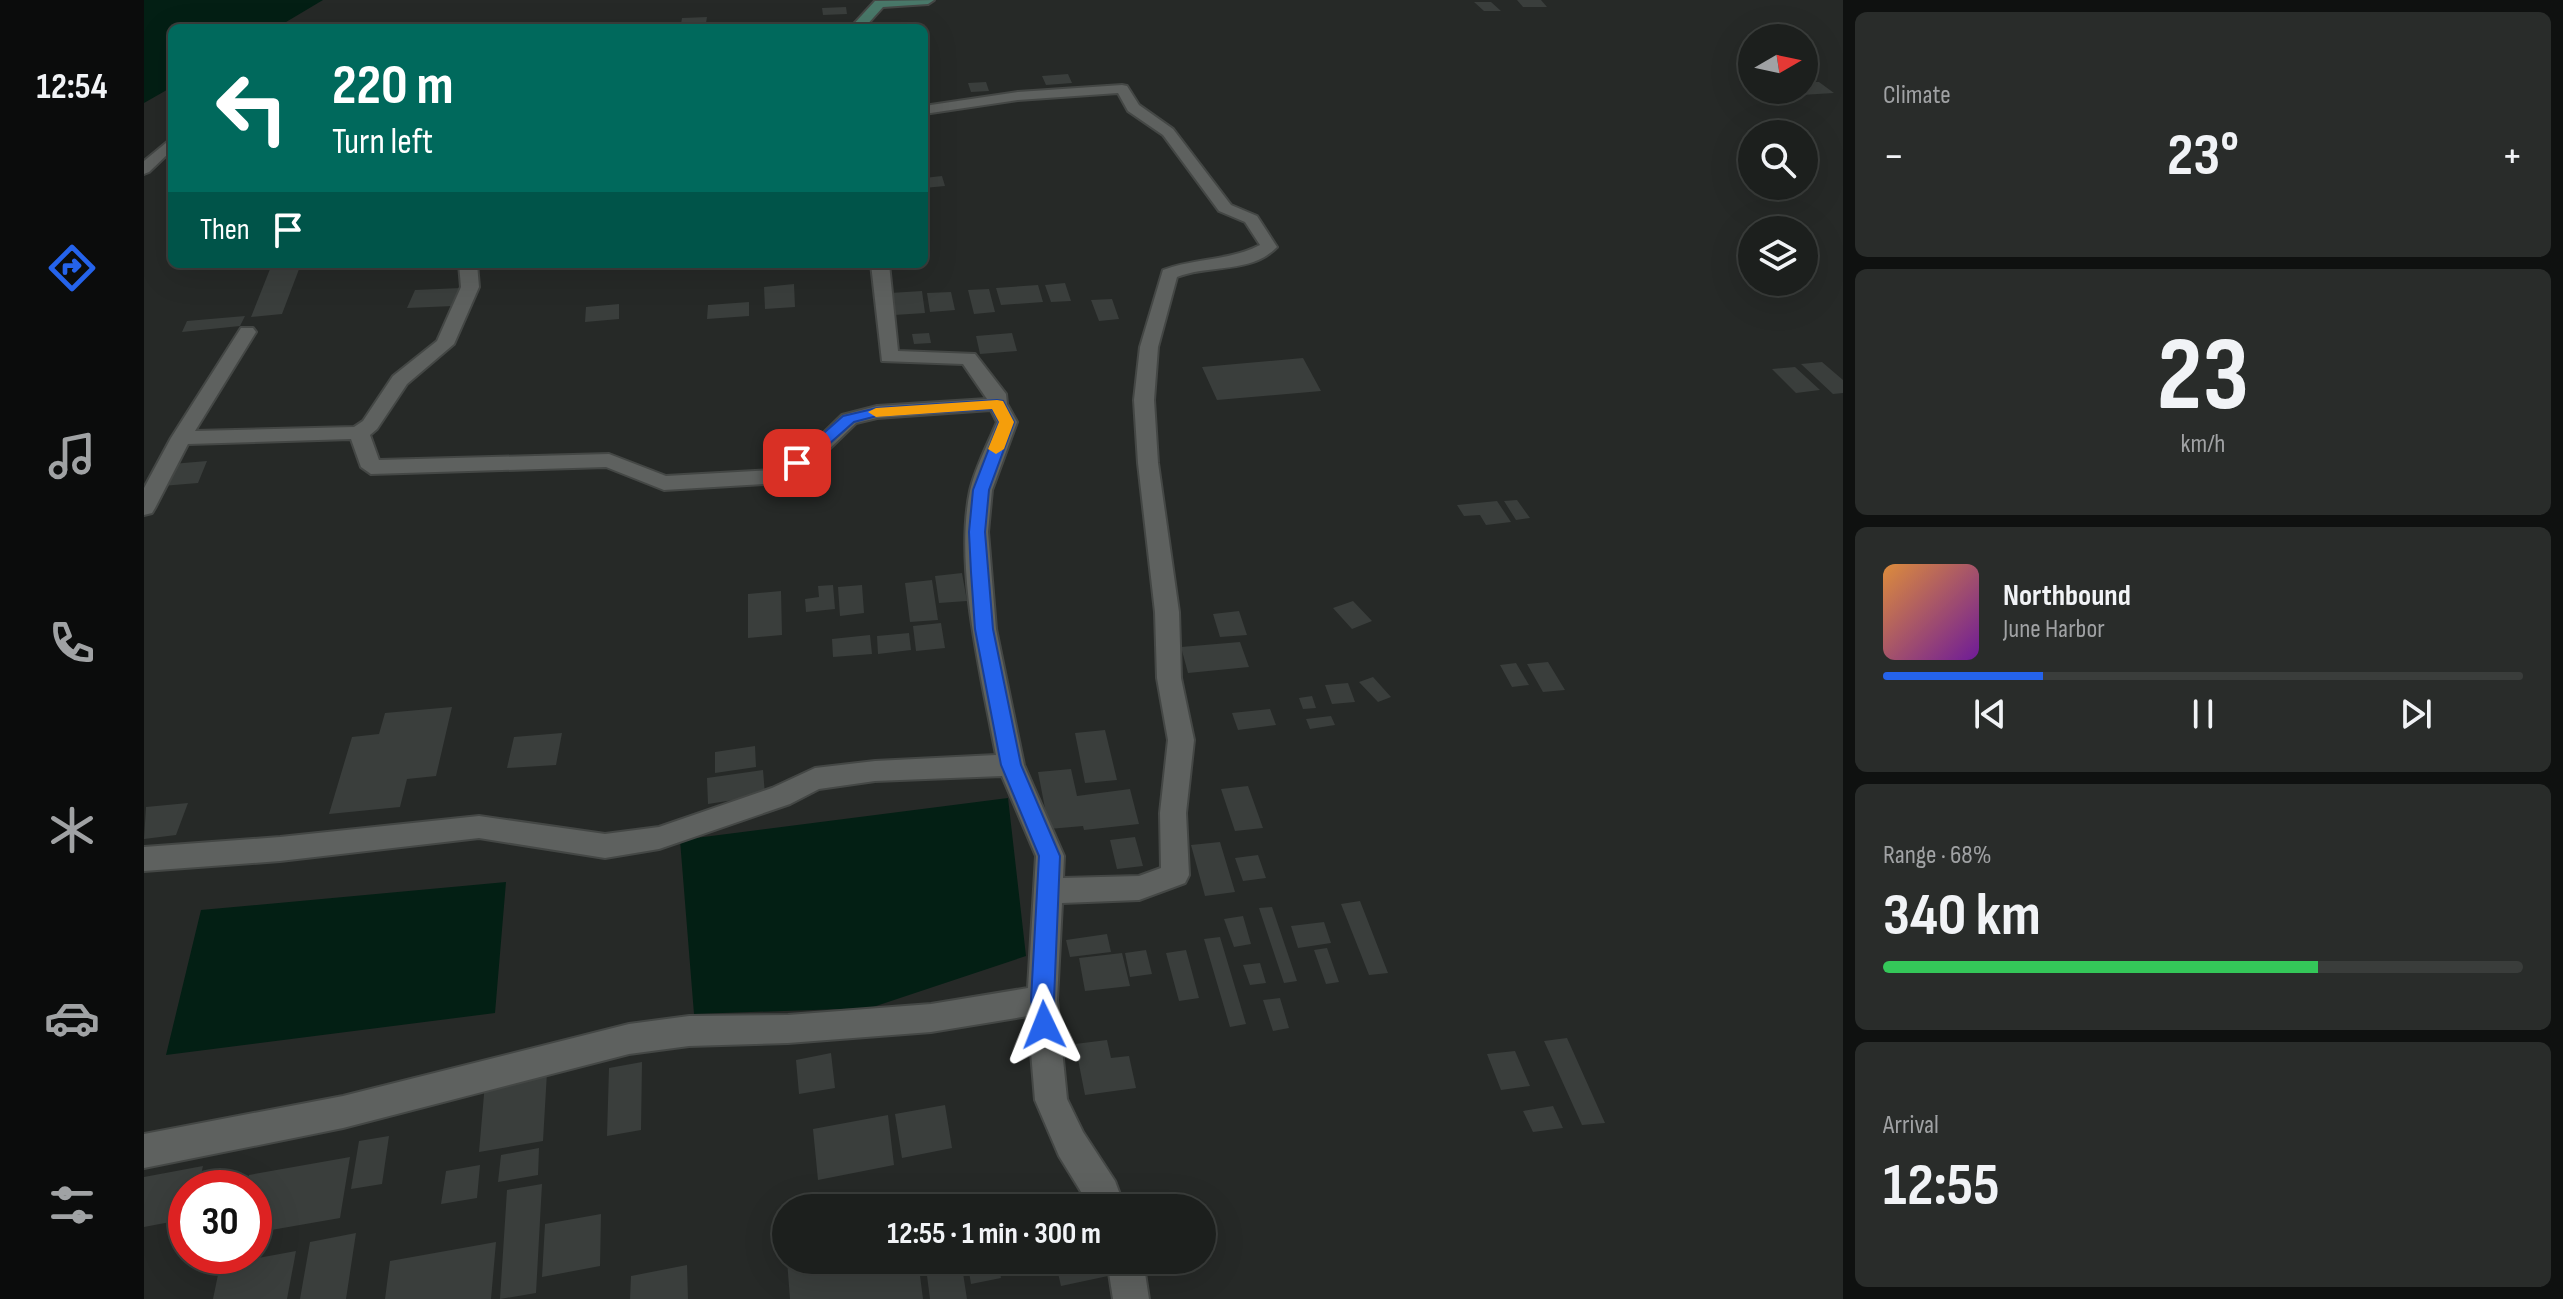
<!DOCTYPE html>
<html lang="en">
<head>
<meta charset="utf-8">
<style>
  body { margin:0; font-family:"Sofia Sans Condensed",sans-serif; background:#292c2a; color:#f1f3f6; height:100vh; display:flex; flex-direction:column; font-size:30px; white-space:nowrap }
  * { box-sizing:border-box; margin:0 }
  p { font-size:26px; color:#a0a2a4 }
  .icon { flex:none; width:44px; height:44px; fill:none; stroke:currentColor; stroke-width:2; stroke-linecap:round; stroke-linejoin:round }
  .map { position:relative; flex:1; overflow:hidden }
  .drawer { display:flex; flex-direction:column; gap:12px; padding:12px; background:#0f1110; width:720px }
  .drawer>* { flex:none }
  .banner { position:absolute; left:24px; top:24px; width:760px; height:244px; border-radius:12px; box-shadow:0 8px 32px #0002,0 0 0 2px #3a3d3b; background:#00695c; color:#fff; overflow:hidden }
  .needle { width:52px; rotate:81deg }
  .controls { position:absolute; left:1594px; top:24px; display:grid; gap:16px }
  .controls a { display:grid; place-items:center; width:80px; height:80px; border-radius:50%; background:#1c1f1d; box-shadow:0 8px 32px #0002,0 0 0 2px #3a3d3b; font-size:40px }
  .speed { position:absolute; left:24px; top:1170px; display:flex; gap:16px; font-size:40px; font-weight:700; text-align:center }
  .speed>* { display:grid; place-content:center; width:104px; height:104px; border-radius:50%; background:#1c1f1d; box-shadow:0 8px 32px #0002,0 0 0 2px #3a3d3b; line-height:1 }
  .speed .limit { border:12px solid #d22; background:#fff; color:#111 }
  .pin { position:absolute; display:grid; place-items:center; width:68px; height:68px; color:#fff; margin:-34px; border-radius:16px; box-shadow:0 4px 12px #0006 }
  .me { position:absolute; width:88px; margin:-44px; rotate:358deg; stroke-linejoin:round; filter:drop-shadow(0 0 6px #0008) }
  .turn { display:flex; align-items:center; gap:28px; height:168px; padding:0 32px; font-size:36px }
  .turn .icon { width:104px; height:104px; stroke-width:2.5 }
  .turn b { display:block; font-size:56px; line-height:68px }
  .then { display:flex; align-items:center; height:76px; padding:0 32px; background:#0003; gap:16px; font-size:30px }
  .big { font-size:60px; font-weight:700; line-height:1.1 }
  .drawer .tile { flex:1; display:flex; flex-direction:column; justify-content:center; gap:12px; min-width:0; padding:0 28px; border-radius:12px; background:#292c2a }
  .drawer .dial { align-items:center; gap:0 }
  .dial b { font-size:104px; line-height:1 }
  .song { display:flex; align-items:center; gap:24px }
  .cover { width:96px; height:96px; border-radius:12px; background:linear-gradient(135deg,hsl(30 70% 55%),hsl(280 70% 35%)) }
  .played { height:8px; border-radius:4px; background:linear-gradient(90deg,#2563eb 25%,#3a3d3b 25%) }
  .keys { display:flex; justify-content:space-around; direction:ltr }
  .heat { display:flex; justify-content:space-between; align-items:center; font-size:44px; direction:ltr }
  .charge { height:12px; border-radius:6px; background:linear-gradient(90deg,#34c759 68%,#3a3d3b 0) }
  .trip { position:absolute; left:628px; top:1194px; width:444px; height:80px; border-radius:40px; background:#1c1f1d; box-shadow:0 8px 32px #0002,0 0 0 2px #3a3d3b; font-weight:700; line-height:80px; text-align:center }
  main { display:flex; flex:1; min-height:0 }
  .menu { display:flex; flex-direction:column; width:144px; justify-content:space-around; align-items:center; background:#0b0c0c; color:#a0a2a4 }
  .menu .icon { width:56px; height:56px }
  .menu .active { color:#2563eb }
  .menu b { font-size:36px; color:#f1f3f6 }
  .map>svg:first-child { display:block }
</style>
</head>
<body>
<main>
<nav class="menu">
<b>12:54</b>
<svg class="icon active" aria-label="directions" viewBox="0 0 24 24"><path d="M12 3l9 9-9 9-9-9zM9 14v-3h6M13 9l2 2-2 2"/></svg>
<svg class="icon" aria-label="music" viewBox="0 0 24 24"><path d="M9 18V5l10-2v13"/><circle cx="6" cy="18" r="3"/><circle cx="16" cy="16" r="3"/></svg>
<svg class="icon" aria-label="phone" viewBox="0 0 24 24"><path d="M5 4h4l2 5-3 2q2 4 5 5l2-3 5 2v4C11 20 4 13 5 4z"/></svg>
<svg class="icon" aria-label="climate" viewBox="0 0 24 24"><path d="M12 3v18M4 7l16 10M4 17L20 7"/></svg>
<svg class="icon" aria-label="car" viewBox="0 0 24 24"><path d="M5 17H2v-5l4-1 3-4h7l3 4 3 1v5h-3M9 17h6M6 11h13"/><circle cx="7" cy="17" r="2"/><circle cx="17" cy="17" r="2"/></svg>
<svg class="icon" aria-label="filters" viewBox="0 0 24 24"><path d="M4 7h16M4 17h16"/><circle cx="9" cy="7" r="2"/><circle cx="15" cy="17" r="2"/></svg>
</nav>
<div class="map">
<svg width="1699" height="1299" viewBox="0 0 1699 1299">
  <rect width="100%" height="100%" fill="#262927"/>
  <path fill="#031f14" d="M0,0H179L132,28H28V87L0,103Z
    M864,798L882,956L726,1008L550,1014L536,840Z
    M362,882L351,1013L22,1055L57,910Z"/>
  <path fill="#3a3e3c" d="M1373,0H1397L1403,7H1379Z
    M1330,2H1347L1357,11H1340Z
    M702,7L703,14L679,15L678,8Z
    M563,17L562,23L537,24L538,18Z
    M924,74L928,83L902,85L898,76Z
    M842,82L845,91L827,92L824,83Z
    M1660,82H1675L1690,93L1657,95L1651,90H1660Z
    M798,176L801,186L780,188V178Z
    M128,264H157L138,314L107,317Z
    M921,283L927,301L907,302L901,285Z
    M650,284L651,307L621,309L620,287Z
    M894,285L899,302L857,305L852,288Z
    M317,288L309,306L263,308L271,290Z
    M845,289L851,312L830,314L824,290Z
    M778,291L781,313L750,315L746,293Z
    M807,292L811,310L786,312L783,293Z
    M968,299L975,319L955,321L947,300Z
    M605,302V316L563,319L564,305Z
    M475,304V319L441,322L442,307Z
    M101,316L96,326L38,332L43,321Z
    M785,333L787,343L770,344L768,334Z
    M868,333L873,351L836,354L832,336Z
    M1159,358L1177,391L1073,400L1058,367Z
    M1678,362L1699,380V393L1689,394L1657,364Z
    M1651,367L1676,390L1652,393L1628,369Z
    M63,461L54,483L18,486L28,464Z
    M1373,500L1386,518L1372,520L1360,501Z
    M1353,501L1367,522L1342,525L1336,515L1320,516L1313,505Z
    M818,573L823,601L795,603L791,576Z
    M788,580L794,620L766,622L761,583Z
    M689,585L691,609L662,612L661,599L675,597L674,586Z
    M718,585L720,613L696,616L694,587Z
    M637,591L638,635L604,638V594Z
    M1209,601L1228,621L1208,629L1189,608Z
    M1095,611L1103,635L1076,637L1069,614Z
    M797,623L801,648L772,651L769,626Z
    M765,633L767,650L734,654L733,636Z
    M726,635L728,654L689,657L688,639Z
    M1096,642L1105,667L1044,673L1037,647Z
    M1404,662L1421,690L1399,692L1383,664Z
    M1372,663L1385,685L1368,687L1356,665Z
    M1229,677L1247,697L1234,702L1215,682Z
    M1204,683L1211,702L1188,704L1181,685Z
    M1168,696L1172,708L1159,709L1155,698Z
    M308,707L292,776L263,779L256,807L185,814L208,737L235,734L241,713Z
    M1126,709L1132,725L1094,730L1088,713Z
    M1187,716L1191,725L1166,729L1162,719Z
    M961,730L973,780L941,783L931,733Z
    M418,733L412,765L363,768L370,737Z
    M611,746L612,767L571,773V752Z
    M927,769L933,796L986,789L995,824L940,830L939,826L905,829L894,772Z
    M619,770L621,795L564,804L563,778Z
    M1104,786L1119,828L1091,831L1077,789Z
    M44,803L32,835L0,839L2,807Z
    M991,837L999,866L973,869L966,840Z
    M1076,842L1091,892L1061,896L1047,845Z
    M1114,855L1122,878L1099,881L1091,858Z
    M1216,901L1244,973L1225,975L1197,904Z
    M1128,907L1153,981L1140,983L1115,908Z
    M1099,916L1107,944L1090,947L1080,919Z
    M1180,922L1187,943L1154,948L1147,926Z
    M963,934L967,952L926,957L922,940Z
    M1076,937L1102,1024L1086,1027L1060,939Z
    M1183,948L1195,982L1182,984L1170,950Z
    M1002,950L1008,974L986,977L981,953Z
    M1042,950L1055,998L1035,1001L1022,953Z
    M978,953L986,986L941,991L935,958Z
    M1116,963L1122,983L1106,985L1099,965Z
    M1136,998L1145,1028L1129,1031L1119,1000Z
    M1423,1038L1461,1123L1438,1125L1400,1041Z
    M963,1040L967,1058L985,1056L992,1088L941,1095L931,1044Z
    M1371,1051L1386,1086L1357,1090L1343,1054Z
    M687,1053L691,1088L655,1094L652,1060Z
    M498,1062L497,1130L463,1136L465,1068Z
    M403,1072L399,1141L335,1152L341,1083Z
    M801,1105L808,1148L758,1158L751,1114Z
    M1409,1106L1419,1128L1389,1132L1379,1111Z
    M744,1115L750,1165L674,1180L669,1129Z
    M245,1136L238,1184L207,1189L215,1141Z
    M395,1148L394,1175L354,1182L357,1155Z
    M206,1157L196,1218L110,1233V1188H102L105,1175Z
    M336,1165L333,1198L297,1204L302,1171Z
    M59,1166L54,1188H42V1219L0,1227V1177Z
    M398,1184L392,1293L356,1299L363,1190Z
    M457,1214L456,1266L398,1277L401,1224Z
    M212,1233L202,1299H156L166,1242Z
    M352,1242L347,1299H241L246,1261Z
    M152,1251L143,1299H69L76,1265Z
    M643,1260H774L779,1299H646Z
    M781,1260H817L823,1299H786Z
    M823,1260H854L857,1278L827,1284Z
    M911,1260H961L964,1276L917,1286Z
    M543,1265L544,1299H486L487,1276Z"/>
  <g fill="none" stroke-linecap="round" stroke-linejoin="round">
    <defs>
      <path id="street" d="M978,85L983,86L995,105L1029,129L1087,205L1113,216L1133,247C1107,274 1066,264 1033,277L1014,347L1010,400L1014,463L1035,612L1037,678L1050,740L1042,813L1045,875L1041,883L995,900L918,903L913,1000L923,1099L939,1132L971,1181L981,1208H947L915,1156L891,1100L884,1016L787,1032L644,1043L545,1046L485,1054L199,1128L0,1168V1134L199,1096L485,1024L545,1016L644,1015L787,1004L884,988L892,856L858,776L731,781L675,789L646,804L515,849L461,858L335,838L136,861L0,871V847L136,837L335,816L461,834L515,827L628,788L671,768L731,761L852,755C838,679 810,568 826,491C831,468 844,444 853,422L847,410L733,418L712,423L679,455L635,483L520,490L462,467L227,474L217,467L207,439L44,444L11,508L8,513L0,515V488L27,438L97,328H109L112,332L51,431L210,427L219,421L249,376L293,341L317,287L315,264H333L335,287L310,344L263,384L233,429L226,435L235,460L465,454L522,476L630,470L665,447L698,415L733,406L843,399L819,364L738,361L727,264H745L754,351L831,354L862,394L863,404L873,422L848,490L844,532L852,629L880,765L920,856L919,878L995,876L1017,868L1016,813L1024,740L1013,678L1011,612L994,463L990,400L996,347L1019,270C1051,258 1085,261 1116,245L1101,222L1075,211L1019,135L984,111L974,93L874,100L780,114V106L874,92Z
        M28,138V150L5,172L0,174V161Z
        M963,1260H999L1005,1299H969Z"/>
      <path id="secondary" d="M790,0L784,4L739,7L720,28H706L731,1Z"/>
    </defs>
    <use href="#street" stroke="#444745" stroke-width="4"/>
    <use href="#secondary" stroke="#444745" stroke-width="4"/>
    <use href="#street" fill="#5e615f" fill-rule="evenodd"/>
    <use href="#secondary" fill="#497869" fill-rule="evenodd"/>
  </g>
  <path fill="#2563eb" stroke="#184099" stroke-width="2" d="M853,400L859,401L870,422L845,490L841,532L849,629L877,765L916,856L910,1000L912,1025L909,1033L900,1036L892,1033L887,1000L895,856L857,765L831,629L827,572L825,532L829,490L855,422L848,409L733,416L710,422L659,467L653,468L646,463L699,416L733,408Z"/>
  <path fill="#f59e0b" d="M853,400L859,401L870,422L860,449L852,454L844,449L855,422L848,409L732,417L724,412L732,408Z"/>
</svg>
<div class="controls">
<a><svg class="needle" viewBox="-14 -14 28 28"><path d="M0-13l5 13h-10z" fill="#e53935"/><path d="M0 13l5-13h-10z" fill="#a0a2a4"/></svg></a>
<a><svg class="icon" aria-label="search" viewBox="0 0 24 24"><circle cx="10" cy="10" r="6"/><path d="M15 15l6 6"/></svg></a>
<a><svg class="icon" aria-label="layers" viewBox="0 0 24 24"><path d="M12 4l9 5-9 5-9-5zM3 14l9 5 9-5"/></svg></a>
</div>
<div class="speed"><div class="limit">30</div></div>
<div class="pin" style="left:653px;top:463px;background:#d93025"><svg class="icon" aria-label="arrive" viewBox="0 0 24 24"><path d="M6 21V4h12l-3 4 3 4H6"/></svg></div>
<svg class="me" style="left:900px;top:1025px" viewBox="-20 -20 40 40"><path d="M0-17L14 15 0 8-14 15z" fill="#2563eb" stroke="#fff" stroke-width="4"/></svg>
<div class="trip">12:55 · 1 min · 300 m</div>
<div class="banner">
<div class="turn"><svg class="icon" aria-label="left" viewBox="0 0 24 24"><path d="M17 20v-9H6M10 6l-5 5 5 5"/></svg><div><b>220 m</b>Turn left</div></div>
<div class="then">Then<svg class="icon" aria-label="arrive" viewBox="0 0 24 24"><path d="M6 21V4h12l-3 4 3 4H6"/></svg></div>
</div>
</div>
<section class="drawer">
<div class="tile"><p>Climate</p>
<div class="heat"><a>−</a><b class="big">23°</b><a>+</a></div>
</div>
<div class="tile dial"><b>23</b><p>km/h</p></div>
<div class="tile">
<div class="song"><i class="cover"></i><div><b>Northbound</b><p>June Harbor</p></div></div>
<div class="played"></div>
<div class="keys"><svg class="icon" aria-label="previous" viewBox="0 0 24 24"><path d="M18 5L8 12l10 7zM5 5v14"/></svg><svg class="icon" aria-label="pause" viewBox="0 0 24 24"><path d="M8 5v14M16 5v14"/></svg><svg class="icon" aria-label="next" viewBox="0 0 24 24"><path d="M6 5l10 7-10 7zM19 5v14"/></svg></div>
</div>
<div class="tile"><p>Range · 68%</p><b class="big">340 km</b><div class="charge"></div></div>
<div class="tile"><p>Arrival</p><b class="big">12:55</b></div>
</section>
</main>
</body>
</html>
